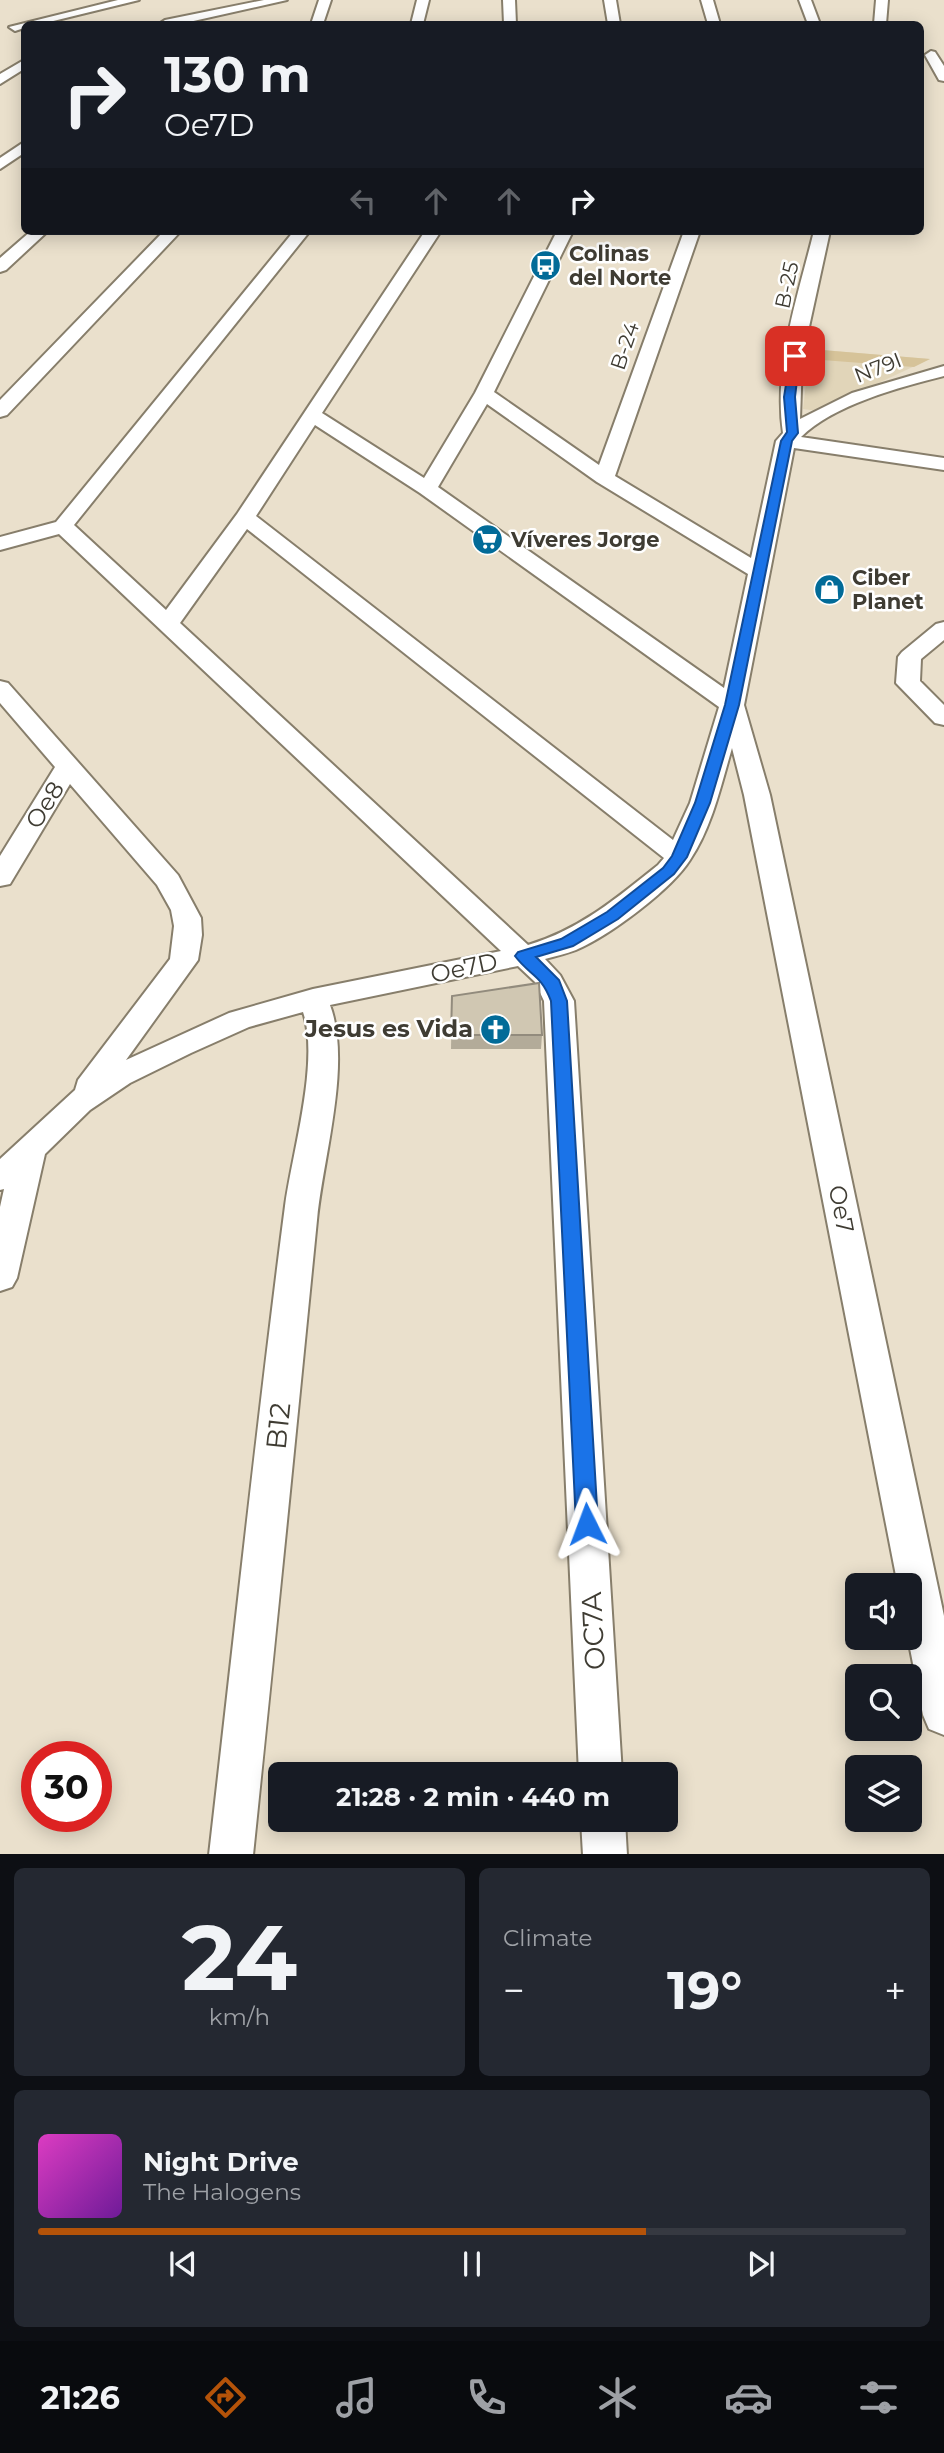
<!DOCTYPE html>
<html lang="en">
<head>
<meta charset="utf-8">
<style>
  body { margin:0; font-family:Montserrat,sans-serif; background:#242831; color:#f1f3f6; height:100vh; display:flex; flex-direction:column; font-size:26px; white-space:nowrap }
  * { box-sizing:border-box; margin:0 }
  p { font-size:23px; color:#9ea1a6 }
  .icon { flex:none; width:38px; height:38px; fill:none; stroke:currentColor; stroke-width:2; stroke-linecap:round; stroke-linejoin:round }
  .map { position:relative; height:1854px; overflow:hidden }
  .side { display:flex; flex-direction:column; gap:14px; padding:14px; background:#0d0f14; flex:1 }
  .side>* { flex:none }
  .top-card { position:absolute; left:21px; top:21px; width:903px; height:214px; border-radius:10px; box-shadow:0 4px 18px #0003; background:#171b24; color:#f1f3f6; overflow:hidden }
  .fabs { position:absolute; left:845px; top:1573px; display:grid; gap:14px }
  .fabs a { display:grid; place-items:center; width:77px; height:77px; border-radius:10px; background:#171b24; box-shadow:0 4px 18px #0003; font-size:35px }
  .speed { position:absolute; left:21px; top:1741px; display:flex; gap:14px; font-size:35px; font-weight:700; text-align:center }
  .speed>* { display:grid; place-content:center; width:91px; height:91px; border-radius:50%; background:#171b24; box-shadow:0 4px 18px #0003; line-height:1 }
  .speed .limit { border:10px solid #d22; background:#fff; color:#111 }
  .pin { position:absolute; display:grid; place-items:center; width:60px; height:60px; color:#fff; margin:-30px; border-radius:14px; box-shadow:0 4px 10px #0006 }
  .me { position:absolute; width:77px; margin:-38px; rotate:357deg; stroke-linejoin:round; filter:drop-shadow(0 0 5px #0008) }
  .turn { display:flex; align-items:center; gap:24px; height:147px; padding:0 28px; font-size:32px }
  .turn .icon { width:91px; height:91px; stroke-width:2.5 }
  .turn b { display:block; font-size:49px; line-height:60px }
  .lanes { display:flex; align-items:center; height:66px; padding:0 28px; background:#0003; justify-content:center; gap:35px; direction:ltr }
  .lanes .off { opacity:.35 }
  .big { font-size:52px; font-weight:700; line-height:1.1 }
  .side .card { flex:1; display:flex; flex-direction:column; justify-content:center; gap:10px; min-width:0; padding:0 24px; border-radius:10px; background:#242831 }
  .side .dial { align-items:center; gap:0 }
  .dial b { font-size:91px; line-height:1 }
  .song { display:flex; align-items:center; gap:21px }
  .cover { width:84px; height:84px; border-radius:10px; background:linear-gradient(135deg,hsl(310 70% 55%),hsl(280 70% 35%)) }
  .played { height:7px; border-radius:4px; background:linear-gradient(90deg,#b45309 70%,#363941 70%) }
  .keys { display:flex; justify-content:space-around; direction:ltr }
  .heat { display:flex; justify-content:space-between; align-items:center; font-size:38px; direction:ltr }
  .side .tiles { flex:1; display:grid; gap:14px; grid-template-columns:1fr 1fr }
  .card:last-child { grid-column:span 2 }
  .trip { position:absolute; left:268px; top:1762px; width:410px; height:70px; border-radius:10px; background:#171b24; box-shadow:0 4px 18px #0003; font-weight:700; line-height:70px; text-align:center }
  .tabs { display:flex; height:112px; justify-content:space-around; align-items:center; background:#090b0e; color:#9ea1a6 }
  .tabs .icon { width:49px; height:49px }
  .tabs .selected { color:#b45309 }
  .tabs b { font-size:32px; color:#f1f3f6 }
  .map>svg:first-child { display:block }
</style>
</head>
<body>
<div class="map">
<svg width="944" height="1855" viewBox="0 0 944 1855">
  <rect width="100%" height="100%" fill="#eae0cc"/>
  <path fill="#e1d5b9" d="M810,349L930,359L818,411L803,409Z"/>
  <path fill="#d6c399" d="M810,349L930,359L914,367L809,359Z"/>
  <g fill="none" stroke-linecap="round" stroke-linejoin="round">
    <defs>
      <path id="street" d="M118,0H139L41,24H24V28L15,31L9,27Z
        M264,0H287L180,24H159L165,20Z
        M319,0H331L323,24H311Z
        M417,0H429L423,24H411Z
        M503,0H515L516,24H504Z
        M604,0H616L620,24H608Z
        M701,0H713L720,24H708Z
        M799,0H811L820,24H808Z
        M876,0H888L886,24H874Z
        M931,51L935,52L944,66V81L939,80L925,55Z
        M24,60V69L0,84V74Z
        M24,142V153L0,169V158Z
        M31,231H48L6,270L0,272V258Z
        M164,231H181L7,415L0,417V400Z
        M294,231H310L74,525L166,610L237,514L425,231H441L322,413L424,478L475,393L557,231H573L494,392L599,465L684,231H700L615,476L751,558L776,441L783,433C773,366 798,296 814,231H830L802,359L800,419L852,393L944,366V376C900,387 833,405 801,437L944,458V470L794,448L744,705L770,795L944,1616V1735L929,1729L923,1715L908,1638L910,1586H898L744,795L732,748C721,785 712,827 690,860C671,890 609,936 576,950C566,954 555,956 545,959L560,975L574,1001L622,1774H579L544,1001L535,982L518,966L330,1005C352,1064 323,1157 317,1220C296,1432 275,1643 253,1855H209C234,1638 257,1421 285,1206C292,1153 320,1061 303,1012L249,1027L191,1053L130,1083L90,1110L45,1154L17,1278L12,1287L0,1291V1207L4,1189L0,1190V1159L75,1090L78,1080L170,959L174,926L171,910L157,885L70,784L10,884L0,886V856L55,767L0,703V681L8,683L178,875L201,918L202,935L198,960L126,1060L229,1013L313,989L501,951L59,534L0,550V537L56,522ZM487,404L597,482L748,574L724,688L438,487ZM315,425L420,493L719,707L690,803L673,840L256,516ZM247,529L664,858L658,865C617,898 579,930 528,945L180,623Z
        M944,622V640L921,659L920,681L944,705V725L935,723L896,683L898,657L902,652L936,624Z
        M581,1820H625L627,1855H583Z"/>
    </defs>
    <use href="#street" stroke="#877e6b" stroke-width="4"/>
    <use href="#street" fill="#fff" fill-rule="evenodd"/>
  </g>
  <path fill="#b3ab99" d="M452,996L542,1035L541,1049H451Z"/>
  <path fill="#d0c7b2" stroke="#928b7d" stroke-width="2" d="M539,983L542,1035H451L452,996Z"/>
  <path fill="#1a73e8" stroke="#114b97" stroke-width="2" d="M791,353L800,356L795,397L798,433L792,441L739,705L710,803L687,857L674,874L618,919L573,946L536,957L559,980L567,1001L598,1524L595,1530L587,1533L580,1530L576,1524L551,1001C541,974 530,976 515,956L518,952L561,939L607,912L663,868L672,856L695,803L725,705L781,441L787,432L784,397Z"/>
  <defs>
    <symbol id="bus-disc" viewBox="-11 -11 22 22"><circle r="9.5" fill="#026b98" stroke="#fff"/><path d="M-5-6H5V4H4V6H2V4H-2V6H-4V4H-5ZM-3.5-4V0h7V-4ZM-3.5 1.2v1.5H-2V1.2ZM2 1.2v1.5H3.5V1.2Z" fill="#fff"/></symbol>
    <symbol id="supermarket-disc" viewBox="-11 -11 22 22"><circle r="9.5" fill="#026b98" stroke="#fff"/><path d="M-6-5.5h2.5l.6 2H6L4.5 2H-2.5L-4.4-4H-6ZM-1.5 3.2a1.3 1.3 0 1 0 .1 0ZM3 3.2a1.3 1.3 0 1 0 .1 0Z" fill="#fff"/></symbol>
    <symbol id="shop-disc" viewBox="-11 -11 22 22"><circle r="9.5" fill="#026b98" stroke="#fff"/><path d="M-5-2.5h2.3a2.7 3.5 0 0 1 5.4 0H5L5.5 6h-11ZM-1.5-2.5h3a1.5 2.3 0 0 0-3 0Z" fill="#fff"/></symbol>
    <symbol id="church-disc" viewBox="-11 -11 22 22"><circle r="9.5" fill="#026b98" stroke="#fff"/><path d="M-1.2-6h2.4v3.5h3.3v2.4h-3.3V6h-2.4V-.1h-3.3v-2.4h3.3Z" fill="#fff"/></symbol>
  </defs>
  <g fill-rule="evenodd">
    <use href="#bus-disc" x="528" y="248" width="35" height="35"/>
    <use href="#supermarket-disc" x="470" y="522" width="35" height="35"/>
    <use href="#shop-disc" x="812" y="572" width="35" height="35"/>
    <use href="#church-disc" x="478" y="1012" width="35" height="35"/>
  </g>
  <g text-anchor="middle" stroke-width="5" stroke-linejoin="round" paint-order="stroke">
    <g font-size="21" font-weight="bold" fill="#3f3c33" stroke="#fff" text-anchor="start">
      <text x="569" y="261">Colinas<tspan x="569" dy="24">del Norte</tspan></text>
      <text x="511" y="547">Víveres Jorge</text>
      <text x="852" y="585">Ciber<tspan x="852" dy="24">Planet</tspan></text>
    </g>
    <g font-size="21" fill="#3f3c33" stroke="#fff">
      <text transform="translate(787 285) rotate(-78)" y="7">B-25</text>
      <text transform="translate(625 346) rotate(-71)" y="7">B-24</text>
      <text transform="translate(878 368) rotate(-21)" y="7">N79I</text>
    </g>
    <g font-size="24" fill="#3f3c33" stroke="#fff">
      <text transform="translate(45 805) rotate(-58)" y="8">Oe8</text>
      <text transform="translate(464 968) rotate(-12)" y="8">Oe7D</text>
      <text transform="translate(841 1209) rotate(79)" y="8">Oe7</text>
    </g>
    <g font-size="24" font-weight="bold" fill="#3f3c33" stroke="#fff" text-anchor="end">
      <text x="473" y="1037">Jesus es Vida</text>
    </g>
    <g font-size="28" fill="#3f3c33" stroke="#fff">
      <text transform="translate(278 1426) rotate(-84)" y="10">B12</text>
      <text transform="translate(593 1631) rotate(-93)" y="10">OC7A</text>
    </g>
  </g>
</svg>
<div class="fabs">
<a><svg class="icon" aria-label="sound" viewBox="0 0 24 24"><path d="M4 9h4l5-4v14l-5-4H4zM17 9q2 3 0 6"/></svg></a>
<a><svg class="icon" aria-label="search" viewBox="0 0 24 24"><circle cx="10" cy="10" r="6"/><path d="M15 15l6 6"/></svg></a>
<a><svg class="icon" aria-label="layers" viewBox="0 0 24 24"><path d="M12 4l9 5-9 5-9-5zM3 14l9 5 9-5"/></svg></a>
</div>
<div class="speed"><div class="limit">30</div></div>
<div class="pin" style="left:795px;top:356px;background:#d93025"><svg class="icon" aria-label="arrive" viewBox="0 0 24 24"><path d="M6 21V4h12l-3 4 3 4H6"/></svg></div>
<svg class="me" style="left:587px;top:1524px" viewBox="-20 -20 40 40"><path d="M0-17L14 15 0 8-14 15z" fill="#1a73e8" stroke="#fff" stroke-width="4"/></svg>
<div class="trip">21:28 · 2 min · 440 m</div>
<div class="top-card">
<div class="turn"><svg class="icon" aria-label="right" viewBox="0 0 24 24"><path d="M7 20v-9h11M14 6l5 5-5 5"/></svg><div><b>130 m</b>Oe7D</div></div>
<div class="lanes"><svg class="icon off" aria-label="left" viewBox="0 0 24 24"><path d="M17 20v-9H6M10 6l-5 5 5 5"/></svg><svg class="icon off" aria-label="ahead" viewBox="0 0 24 24"><path d="M12 20V5M6 11l6-6 6 6"/></svg><svg class="icon off" aria-label="ahead" viewBox="0 0 24 24"><path d="M12 20V5M6 11l6-6 6 6"/></svg><svg class="icon" aria-label="right" viewBox="0 0 24 24"><path d="M7 20v-9h11M14 6l5 5-5 5"/></svg></div>
</div>
</div>
<section class="side">
<div class="tiles">
<div class="card dial"><b>24</b><p>km/h</p></div>
<div class="card"><p>Climate</p>
<div class="heat"><a>−</a><b class="big">19°</b><a>+</a></div>
</div>
<div class="card">
<div class="song"><i class="cover"></i><div><b>Night Drive</b><p>The Halogens</p></div></div>
<div class="played"></div>
<div class="keys"><svg class="icon" aria-label="previous" viewBox="0 0 24 24"><path d="M18 5L8 12l10 7zM5 5v14"/></svg><svg class="icon" aria-label="pause" viewBox="0 0 24 24"><path d="M8 5v14M16 5v14"/></svg><svg class="icon" aria-label="next" viewBox="0 0 24 24"><path d="M6 5l10 7-10 7zM19 5v14"/></svg></div>
</div>
</div>
</section>
<nav class="tabs">
<b>21:26</b>
<svg class="icon selected" aria-label="directions" viewBox="0 0 24 24"><path d="M12 3l9 9-9 9-9-9zM9 14v-3h6M13 9l2 2-2 2"/></svg>
<svg class="icon" aria-label="music" viewBox="0 0 24 24"><path d="M9 18V5l10-2v13"/><circle cx="6" cy="18" r="3"/><circle cx="16" cy="16" r="3"/></svg>
<svg class="icon" aria-label="phone" viewBox="0 0 24 24"><path d="M5 4h4l2 5-3 2q2 4 5 5l2-3 5 2v4C11 20 4 13 5 4z"/></svg>
<svg class="icon" aria-label="climate" viewBox="0 0 24 24"><path d="M12 3v18M4 7l16 10M4 17L20 7"/></svg>
<svg class="icon" aria-label="car" viewBox="0 0 24 24"><path d="M5 17H2v-5l4-1 3-4h7l3 4 3 1v5h-3M9 17h6M6 11h13"/><circle cx="7" cy="17" r="2"/><circle cx="17" cy="17" r="2"/></svg>
<svg class="icon" aria-label="filters" viewBox="0 0 24 24"><path d="M4 7h16M4 17h16"/><circle cx="9" cy="7" r="2"/><circle cx="15" cy="17" r="2"/></svg>
</nav>
</body>
</html>
